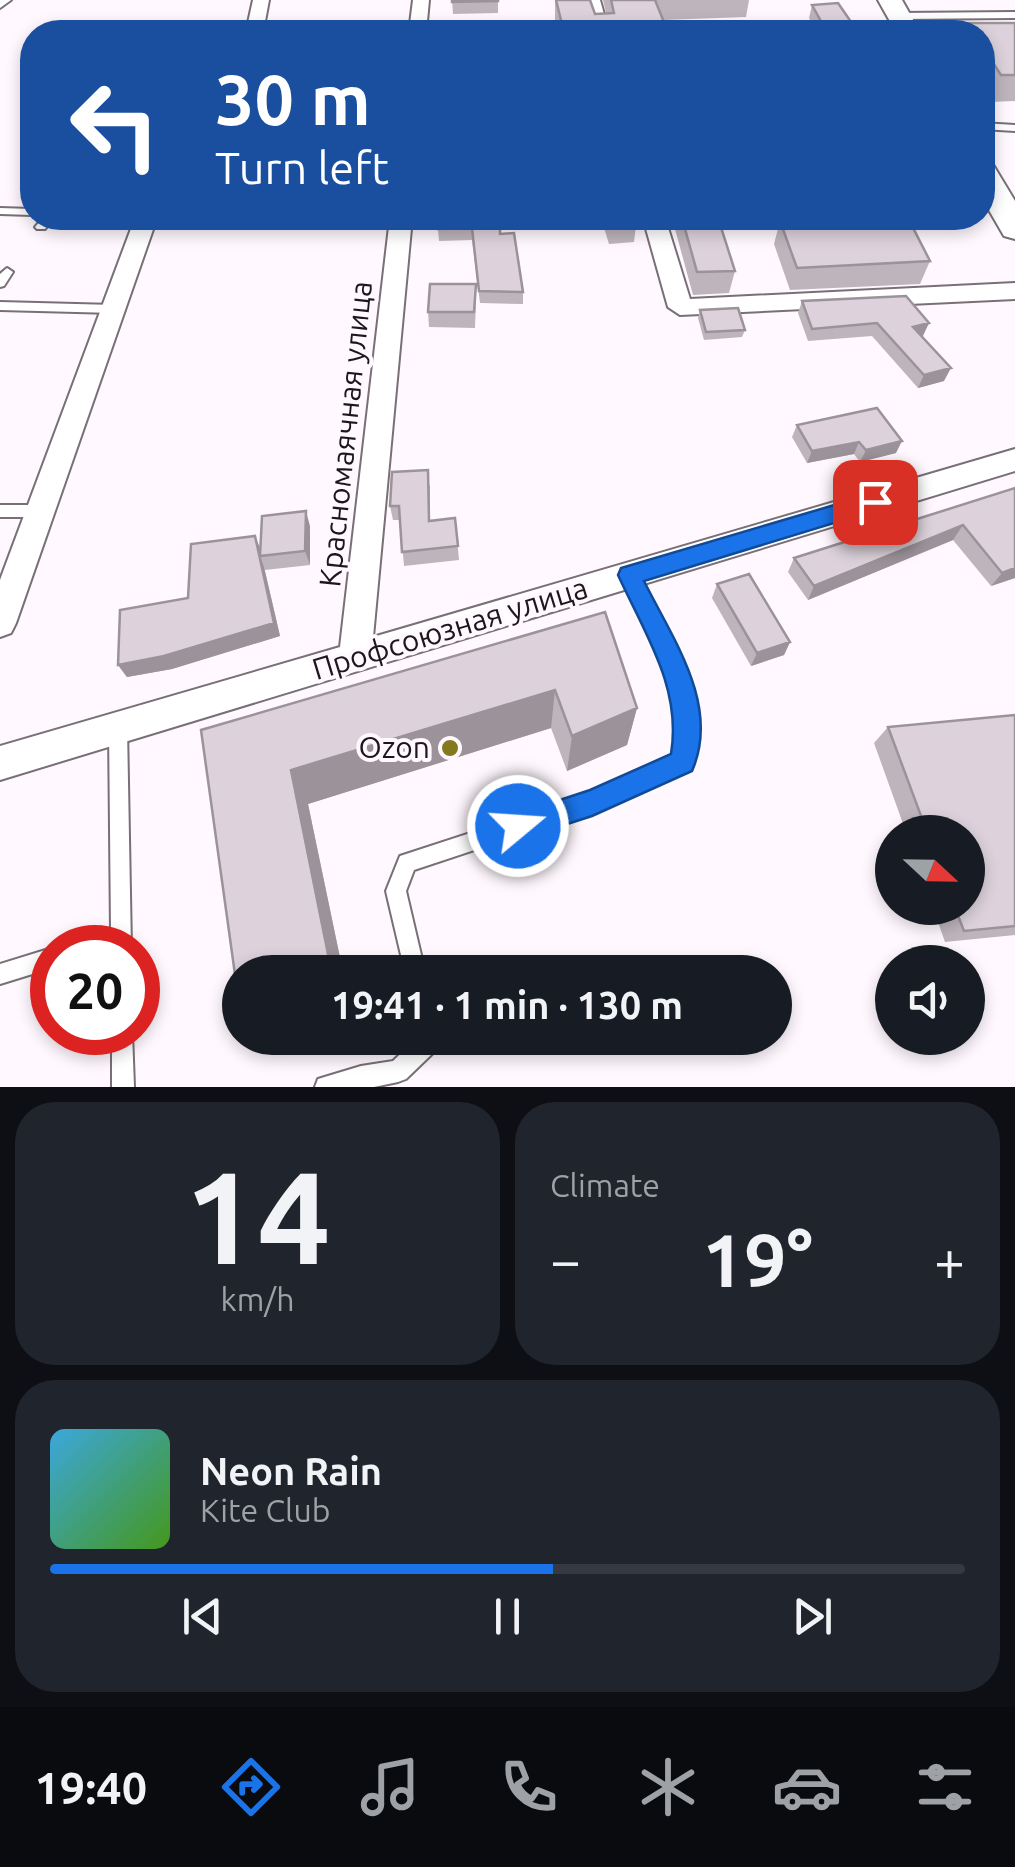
<!DOCTYPE html>
<html lang="en">
<head>
<meta charset="utf-8">
<style>
  body { margin:0; font-family:Ubuntu,sans-serif; background:#20242c; color:#f1f3f6; height:100vh; display:flex; flex-direction:column; font-size:38px; white-space:nowrap }
  * { box-sizing:border-box; margin:0 }
  p { font-size:32px; color:#9ea1a6 }
  .icon { flex:none; width:55px; height:55px; fill:none; stroke:currentColor; stroke-width:2; stroke-linecap:round; stroke-linejoin:round }
  .map { position:relative; height:1087px; overflow:hidden }
  .panel { display:flex; flex-direction:column; gap:15px; padding:15px; background:#0d0f14; flex:1 }
  .panel>* { flex:none }
  .guide { position:absolute; left:20px; top:20px; width:975px; height:210px; border-radius:40px; box-shadow:0 5px 15px #0003; background:#1a4fa0; color:#fff; overflow:hidden }
  .needle { width:65px; rotate:112deg }
  .tools { position:absolute; left:875px; top:815px; display:grid; gap:20px }
  .tools a { display:grid; place-items:center; width:110px; height:110px; border-radius:50%; background:#171b24; box-shadow:0 5px 15px #0003; font-size:50px }
  .speed { position:absolute; left:30px; top:925px; display:flex; gap:20px; font-size:50px; font-weight:700; text-align:center }
  .speed>* { display:grid; place-content:center; width:130px; height:130px; border-radius:50%; background:#171b24; box-shadow:0 5px 15px #0003; line-height:1 }
  .speed .limit { border:15px solid #d22; background:#fff; color:#111 }
  .pin { position:absolute; display:grid; place-items:center; width:85px; height:85px; color:#fff; margin:-42px; border-radius:20px; box-shadow:0 5px 15px #0006 }
  .me { position:absolute; width:110px; margin:-55px; rotate:72deg; stroke-linejoin:round; filter:drop-shadow(0 0 8px #0008) }
  .turn { display:flex; align-items:center; gap:35px; height:210px; padding:0 30px; font-size:45px }
  .turn .icon { width:130px; height:130px; stroke-width:2.5 }
  .turn b { display:block; font-size:70px; line-height:85px }
  .big { font-size:75px; font-weight:600; line-height:1.1 }
  .panel .widget { flex:1; display:flex; flex-direction:column; justify-content:center; gap:15px; min-width:0; padding:0 35px; border-radius:40px; background:#20242c }
  .panel .dial { align-items:center; gap:0 }
  .dial b { font-size:130px; line-height:1 }
  .song { display:flex; align-items:center; gap:30px }
  .cover { width:120px; height:120px; border-radius:15px; background:linear-gradient(135deg,hsl(200 70% 55%),hsl(100 70% 35%)) }
  .played { height:10px; border-radius:5px; background:linear-gradient(90deg,#1a73e8 55%,#363941 55%) }
  .keys { display:flex; justify-content:space-around; direction:ltr }
  .heat { display:flex; justify-content:space-between; align-items:center; font-size:55px; direction:ltr }
  .panel .tiles { flex:1; display:grid; gap:15px; grid-template-columns:1fr 1fr }
  .widget:last-child { grid-column:span 2 }
  .trip { position:absolute; left:222px; top:955px; width:570px; height:100px; border-radius:50px; background:#171b24; box-shadow:0 5px 15px #0003; font-weight:600; line-height:100px; text-align:center }
  .dock { display:flex; height:160px; justify-content:space-around; align-items:center; background:#090b0e; color:#9ea1a6 }
  .dock .icon { width:70px; height:70px }
  .dock .selected { color:#1a73e8 }
  .dock b { font-size:45px; color:#f1f3f6 }
  .map>svg:first-child { display:block }
</style>
</head>
<body>
<div class="map">
<svg width="1015" height="1087" viewBox="0 0 1015 1087">
  <rect width="100%" height="100%" fill="#fff8fe"/>
  <g fill="none" stroke-linecap="round" stroke-linejoin="round">
    <defs>
      <path id="service" d="M1015,12V18L899,19L895,16L899,13Z
        M982,123L1015,125V131L982,129Z
        M0,208L32,209V215L0,214Z
        M43,218H54L45,229H37L35,227Z
        M7,268L13,272L4,286L0,287V274Z
        M0,302L114,305L120,309L114,313L0,310Z
        M0,505H42L49,511L42,517H0Z
        M629,569L634,570C662,626 713,704 689,768L592,811L414,870L406,891L425,972H405L386,891L400,856L590,794L675,757C682,682 653,639 621,575L624,570Z
        M118,719L124,721L127,727L131,948H78L81,941L111,931L109,727L112,721Z
        M52,948V968L0,984V964Z
        M112,1032H132L134,1087H112Z
        M417,1038H437L433,1053L406,1079L398,1082L374,1087H315L318,1079L361,1066L393,1061Z"/>
      <path id="minor" d="M0,0H11L0,8Z
        M253,0H269L263,32H246Z
        M413,0H429L426,32H409Z
        M584,0H600L609,32H593Z
        M135,218H157L16,623L11,633L0,637V580Z
        M390,218H412L373,637L1015,449V471L0,780V746L340,647Z
        M643,218H665L690,299L1015,283V299L680,315L668,307Z"/>
      <path id="secondary" d="M878,0H902L920,32H896Z
        M982,160L992,163L1015,201V239L1004,236L982,198Z"/>
    </defs>
    <use href="#service" stroke="#796f77" stroke-width="4"/>
    <use href="#minor" stroke="#796f77" stroke-width="4"/>
    <use href="#secondary" stroke="#796f77" stroke-width="4"/>
    <use href="#service" fill="#fff" fill-rule="evenodd"/>
    <use href="#minor" fill="#fff" fill-rule="evenodd"/>
    <use href="#secondary" fill="#fff" fill-rule="evenodd"/>
  </g>
  <path fill="#beb5bc" d="M452,0H498V13L453,14Z
    M555,0H590L595,14L606,13L603,0H749L746,17L663,20L668,32H558L555,20Z
    M812,5L858,32H785L787,25L812,23L809,18Z
    M968,23H1015V101L990,102L982,90V32H964Z
    M286,218H333V223L288,228Z
    M437,218L500,234L523,292V304L480,303L472,240L439,241Z
    M601,218H633L636,226L634,242L609,244Z
    M672,218H718L735,271L729,293L693,295Z
    M780,221L930,261L920,284L790,290L774,244Z
    M476,300L475,328L429,327L428,312Z
    M802,301L923,336H921L944,381L918,388L872,336L808,341L798,313Z
    M700,310L745,330L742,337L704,340L698,318Z
    M877,408L896,453L860,462L854,454L807,463L792,437L797,425Z
    M430,485V521L455,518L459,560L404,566L400,520H393L390,506Z
    M1015,488V578L991,586L953,540L808,600L788,572L794,558Z
    M310,526V565L265,570L264,567L280,636L172,669L127,677L118,665L188,598L260,549Z
    M717,584L790,642L784,655L751,666L712,598Z
    M605,612L637,708L627,745L567,771L551,728L308,804L343,972H240V997L238,996L201,730Z
    M1015,715V935L945,942L933,908H968V832H906L874,743L888,727Z"/>
  <path fill="#9b9399" d="M929,323L923,336L907,339L913,327Z
    M951,368L944,381L918,388L924,375Z
    M902,441L896,453L860,462L866,450Z
    M859,442L854,454L807,463L812,451Z
    M306,511L310,526V565L305,551Z
    M963,525L953,540L808,600L814,586Z
    M255,536L261,550L260,556L264,567L280,636L172,669L127,677L118,665Z
    M1015,568V578L991,586L1002,573Z
    M790,642L784,655L751,666L757,653Z
    M555,690L551,728L308,804L343,972H304L291,770Z
    M637,708L627,745L567,771L572,736Z"/>
  <path fill="#ddd2db" stroke="#9b9399" stroke-width="2.5" d="M452,0H498V1L452,2Z
    M556,0H590L595,14L614,13L611,0H655L668,32H564Z
    M838,3L858,32H834L830,25L800,26L798,32H792L787,25L822,23L812,5Z
    M968,23H1015V75H1001L982,46V32H974Z
    M830,25L834,32H803L800,26Z
    M437,218H500V234L514,233L523,292L479,291L472,228L438,229Z
    M607,218H633L636,226L610,228Z
    M682,218H718L735,271L697,272Z
    M908,218L930,261L797,268L780,221Z
    M430,284H476L474,312H428Z
    M906,296L929,323L913,327L951,368L924,375L877,323L812,329L802,301Z
    M738,308L745,330L706,332L700,310Z
    M877,408L902,441L866,450L859,442L812,451L797,425Z
    M428,470L429,521L455,518L458,546L402,552L399,506H390L392,472Z
    M1015,488V568L1002,573L963,525L814,586L794,558Z
    M306,511L305,551L260,556L262,516Z
    M255,536L274,623L164,656L118,665L120,610L188,598L191,544Z
    M749,574L790,642L757,653L717,584Z
    M605,612L637,708L572,736L555,690L291,770L330,964L304,972H240V995L238,996L201,730Z
    M1015,715V926L964,931L955,908H968V832H927L888,727Z"/>
  <path fill="#1a73e8" stroke="#114b97" stroke-width="2.5" d="M875,493L886,502L883,508L644,581C672,638 721,705 692,771L592,816L518,840L508,836L504,826L508,817L590,790L671,754C682,688 645,634 618,575L621,568Z"/>
  <circle fill="#84791f" stroke="#fff8fe" stroke-width="4" cx="450" cy="748" r="10"/>
  <g text-anchor="middle" stroke-width="8" stroke-linejoin="round" paint-order="stroke">
    <g font-size="30" fill="#1b171b" stroke="#fff8fe">
      <text transform="translate(346 434) rotate(-84)" y="10">Красномаячная улица</text>
      <text transform="translate(450 629) rotate(-17)" y="10">Профсоюзная улица</text>
    </g>
    <g font-size="30" fill="#1b171b" stroke="#fff8fe" text-anchor="end">
      <text x="430" y="758">Ozon</text>
    </g>
  </g>
</svg>
<div class="tools">
<a><svg class="needle" viewBox="-14 -14 28 28"><path d="M0-13l5 13h-10z" fill="#e53935"/><path d="M0 13l5-13h-10z" fill="#9ea1a6"/></svg></a>
<a><svg class="icon" aria-label="sound" viewBox="0 0 24 24"><path d="M4 9h4l5-4v14l-5-4H4zM17 9q2 3 0 6"/></svg></a>
</div>
<div class="speed"><div class="limit">20</div></div>
<div class="pin" style="left:875px;top:502px;background:#d93025"><svg class="icon" aria-label="arrive" viewBox="0 0 24 24"><path d="M6 21V4h12l-3 4 3 4H6"/></svg></div>
<svg class="me" style="left:518px;top:826px" viewBox="-20 -20 40 40"><circle r="17" fill="#1a73e8" stroke="#fff" stroke-width="3"/><path d="M0-11L8 9 0 5-8 9z" fill="#fff"/></svg>
<div class="trip">19:41 · 1 min · 130 m</div>
<div class="guide">
<div class="turn"><svg class="icon" aria-label="left" viewBox="0 0 24 24"><path d="M17 20v-9H6M10 6l-5 5 5 5"/></svg><div><b>30 m</b>Turn left</div></div>
</div>
</div>
<section class="panel">
<div class="tiles">
<div class="widget dial"><b>14</b><p>km/h</p></div>
<div class="widget"><p>Climate</p>
<div class="heat"><a>−</a><b class="big">19°</b><a>+</a></div>
</div>
<div class="widget">
<div class="song"><i class="cover"></i><div><b>Neon Rain</b><p>Kite Club</p></div></div>
<div class="played"></div>
<div class="keys"><svg class="icon" aria-label="previous" viewBox="0 0 24 24"><path d="M18 5L8 12l10 7zM5 5v14"/></svg><svg class="icon" aria-label="pause" viewBox="0 0 24 24"><path d="M8 5v14M16 5v14"/></svg><svg class="icon" aria-label="next" viewBox="0 0 24 24"><path d="M6 5l10 7-10 7zM19 5v14"/></svg></div>
</div>
</div>
</section>
<nav class="dock">
<b>19:40</b>
<svg class="icon selected" aria-label="directions" viewBox="0 0 24 24"><path d="M12 3l9 9-9 9-9-9zM9 14v-3h6M13 9l2 2-2 2"/></svg>
<svg class="icon" aria-label="music" viewBox="0 0 24 24"><path d="M9 18V5l10-2v13"/><circle cx="6" cy="18" r="3"/><circle cx="16" cy="16" r="3"/></svg>
<svg class="icon" aria-label="phone" viewBox="0 0 24 24"><path d="M5 4h4l2 5-3 2q2 4 5 5l2-3 5 2v4C11 20 4 13 5 4z"/></svg>
<svg class="icon" aria-label="climate" viewBox="0 0 24 24"><path d="M12 3v18M4 7l16 10M4 17L20 7"/></svg>
<svg class="icon" aria-label="car" viewBox="0 0 24 24"><path d="M5 17H2v-5l4-1 3-4h7l3 4 3 1v5h-3M9 17h6M6 11h13"/><circle cx="7" cy="17" r="2"/><circle cx="17" cy="17" r="2"/></svg>
<svg class="icon" aria-label="filters" viewBox="0 0 24 24"><path d="M4 7h16M4 17h16"/><circle cx="9" cy="7" r="2"/><circle cx="15" cy="17" r="2"/></svg>
</nav>
</body>
</html>
